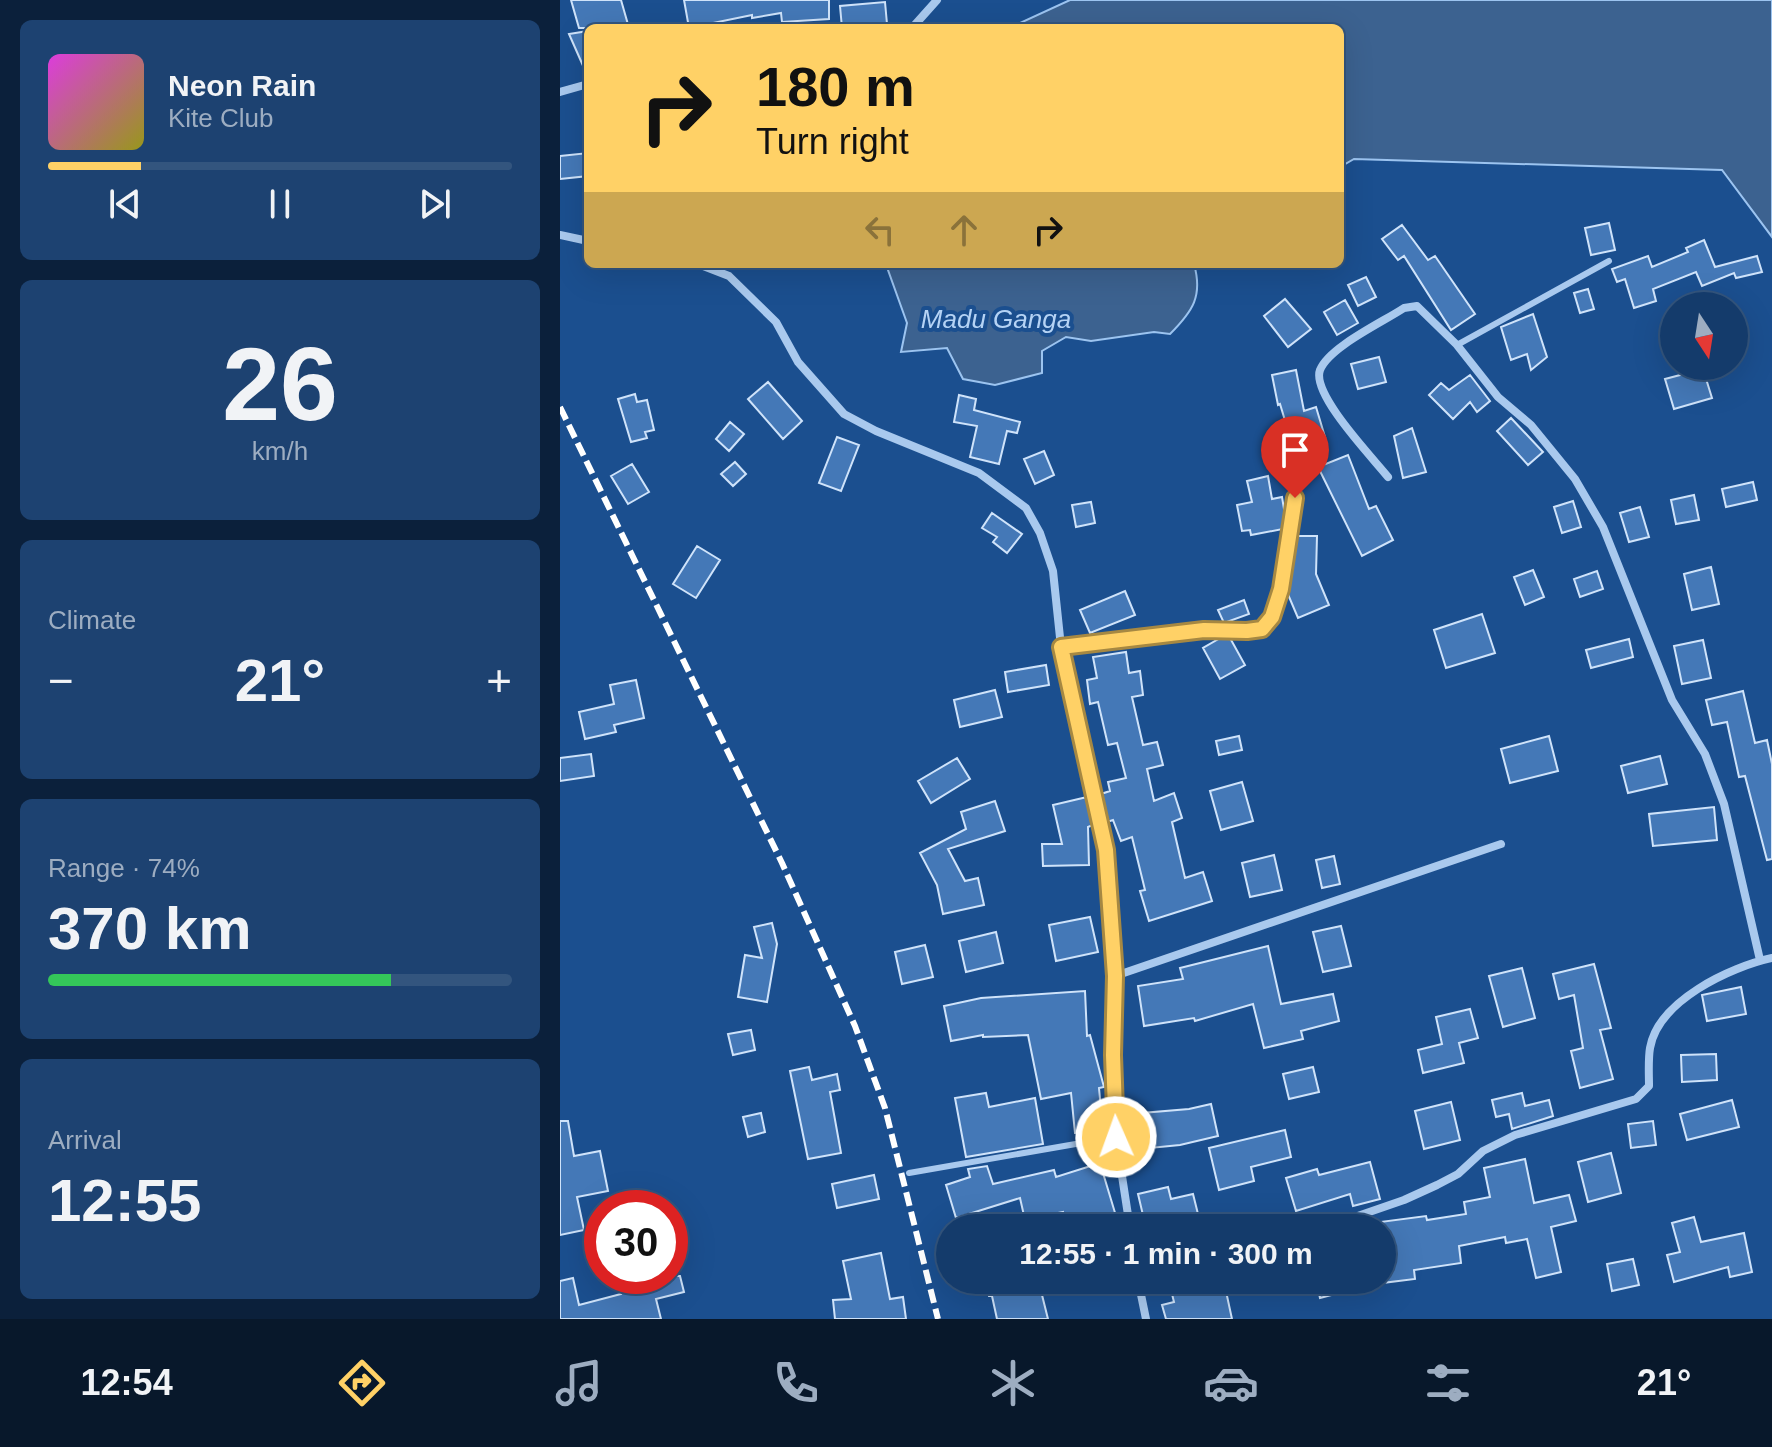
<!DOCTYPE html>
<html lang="en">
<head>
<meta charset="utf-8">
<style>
  body { margin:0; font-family:Helvetica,sans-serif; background:#1d4271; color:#f1f3f6; height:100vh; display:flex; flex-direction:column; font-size:30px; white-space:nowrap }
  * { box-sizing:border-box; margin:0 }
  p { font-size:26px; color:#9dadc1 }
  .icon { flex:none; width:44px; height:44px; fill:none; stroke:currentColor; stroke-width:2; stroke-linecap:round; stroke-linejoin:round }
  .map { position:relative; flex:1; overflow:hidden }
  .side { display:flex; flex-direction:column; gap:20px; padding:20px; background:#0b203b; width:560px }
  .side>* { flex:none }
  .top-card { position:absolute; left:24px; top:24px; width:760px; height:244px; border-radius:12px; box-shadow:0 8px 32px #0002,0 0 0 2px #33557e; background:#ffd166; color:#111; overflow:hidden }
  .needle { width:52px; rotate:168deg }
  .buttons { position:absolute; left:1100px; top:292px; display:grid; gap:16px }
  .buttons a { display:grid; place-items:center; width:88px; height:88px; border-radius:50%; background:#143b6b; box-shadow:0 8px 32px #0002,0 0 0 2px #33557e; font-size:40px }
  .speed { position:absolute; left:24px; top:1190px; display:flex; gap:16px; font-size:40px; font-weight:700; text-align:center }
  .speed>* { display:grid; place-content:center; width:104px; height:104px; border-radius:50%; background:#143b6b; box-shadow:0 8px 32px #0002,0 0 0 2px #33557e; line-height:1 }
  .speed .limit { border:12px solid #d22; background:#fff; color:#111 }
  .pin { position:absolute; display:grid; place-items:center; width:68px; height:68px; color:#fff; margin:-82px -34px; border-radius:50% 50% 50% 0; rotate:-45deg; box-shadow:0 0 8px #0007 }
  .pin .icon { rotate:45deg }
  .me { position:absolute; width:88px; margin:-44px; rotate:358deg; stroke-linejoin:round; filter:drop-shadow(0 0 6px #0008) }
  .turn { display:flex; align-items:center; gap:28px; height:168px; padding:0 40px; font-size:36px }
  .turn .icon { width:104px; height:104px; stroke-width:2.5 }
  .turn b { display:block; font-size:56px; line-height:68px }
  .lanes { display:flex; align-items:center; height:76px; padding:0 40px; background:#0003; justify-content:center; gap:40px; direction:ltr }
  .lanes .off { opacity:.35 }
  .big { font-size:60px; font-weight:700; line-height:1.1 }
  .side .tile { flex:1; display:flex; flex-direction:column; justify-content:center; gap:12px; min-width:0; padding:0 28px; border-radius:12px; background:#1d4271 }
  .side .dial { align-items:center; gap:0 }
  .dial b { font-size:104px; line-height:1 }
  .song { display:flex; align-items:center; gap:24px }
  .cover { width:96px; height:96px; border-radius:12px; background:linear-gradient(135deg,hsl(300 70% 55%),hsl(60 70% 35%)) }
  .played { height:8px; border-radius:4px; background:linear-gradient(90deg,#ffd166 20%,#33557e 20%) }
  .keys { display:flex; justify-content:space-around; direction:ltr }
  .heat { display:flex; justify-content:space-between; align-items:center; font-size:44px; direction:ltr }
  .charge { height:12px; border-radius:6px; background:linear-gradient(90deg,#34c759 74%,#33557e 0) }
  .trip { position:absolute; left:376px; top:1214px; width:460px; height:80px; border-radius:40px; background:#143b6b; box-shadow:0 8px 32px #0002,0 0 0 2px #33557e; font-weight:700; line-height:80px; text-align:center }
  .tab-bar { display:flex; height:128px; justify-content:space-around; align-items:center; background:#08182b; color:#9dadc1 }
  .tab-bar .icon { width:56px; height:56px }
  .tab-bar .current { color:#ffd166 }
  .tab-bar b { font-size:36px; color:#f1f3f6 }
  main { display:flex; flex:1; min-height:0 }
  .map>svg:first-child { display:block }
</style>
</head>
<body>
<main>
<section class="side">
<div class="tile">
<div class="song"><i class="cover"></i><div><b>Neon Rain</b><p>Kite Club</p></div></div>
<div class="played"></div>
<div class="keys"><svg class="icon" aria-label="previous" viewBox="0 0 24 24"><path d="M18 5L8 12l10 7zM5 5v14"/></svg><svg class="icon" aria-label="pause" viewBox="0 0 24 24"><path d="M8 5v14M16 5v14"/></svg><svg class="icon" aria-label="next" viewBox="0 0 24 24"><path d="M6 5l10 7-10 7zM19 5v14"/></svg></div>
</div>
<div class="tile dial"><b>26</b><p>km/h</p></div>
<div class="tile"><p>Climate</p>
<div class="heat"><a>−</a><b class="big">21°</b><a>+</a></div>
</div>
<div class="tile"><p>Range · 74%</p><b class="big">370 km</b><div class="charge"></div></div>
<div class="tile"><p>Arrival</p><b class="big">12:55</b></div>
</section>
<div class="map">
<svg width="1212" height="1319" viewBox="0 0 1212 1319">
  <rect width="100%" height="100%" fill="#1b4f8f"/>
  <path fill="#3c6290" stroke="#9cc4f0" stroke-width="2" d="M510,0H1212V237L1162,170L794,159L780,167V28H449Z
    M331,264H634C643,296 633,311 610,334L594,332L531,341L506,337L482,351V373L435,385L403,379L387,348L341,352L347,323L328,270Z"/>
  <path fill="#4478b7" stroke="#cfe3fa" stroke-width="2" d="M11,0H61L69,28H19Z
    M124,0H269V19L222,22L221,13L192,18V15L153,23L154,27L129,28Z
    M325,2L327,24L282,28L280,6Z
    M28,31V77L9,34Z
    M28,153V176L0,179V156Z
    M1049,223L1055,250L1031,255L1025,228Z
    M842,225L868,260L875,256L915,314L891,330L844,256L838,260L822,239Z
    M1144,240L1155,267L1197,256L1202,272L1176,278L1174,273L1142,286L1136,272L1093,289L1096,301L1074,308L1065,279L1057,282L1052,269L1088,256L1092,267L1128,252L1126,248Z
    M806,277L816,297L798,306L788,285Z
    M1028,289L1034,309L1020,313L1014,293Z
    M725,299L751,329L728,347L704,316Z
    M785,300L798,323L777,335L764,312Z
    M973,314L987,357L971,370L967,354L951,360L941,327Z
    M819,357L826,382L798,389L791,364Z
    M1143,369L1152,398L1114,409L1105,379Z
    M736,370L744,411L756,407L765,437L733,447L720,404L718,405L712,375Z
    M910,375L930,401L917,412L910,402L893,419L869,395L881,383L889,390Z
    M208,382L242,421L223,439L188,399Z
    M75,394L77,402L87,400L94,430L85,432L87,438L71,442L58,399Z
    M399,395L416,399L414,410L460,422L457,433L447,431L439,464L410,457L417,426L394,422Z
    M951,418L983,452L968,465L937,431Z
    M170,422L184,434L169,451L156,439Z
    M852,428L866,472L843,478L834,436Z
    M277,437L299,445L281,491L259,483Z
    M484,451L494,475L475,484L464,459Z
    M788,455L809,509L816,506L833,540L802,556L758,467Z
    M175,462L186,474L173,486L161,474Z
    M72,464L89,492L68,504L51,476Z
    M708,476L712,499L722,497L725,515L723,529L691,535L690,530L682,531L677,505L692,502L687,481Z
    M1193,482L1197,500L1166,507L1162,489Z
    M1134,495L1139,520L1116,524L1111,500Z
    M1013,501L1021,527L1002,533L994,507Z
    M531,502L535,523L516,527L512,505Z
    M1080,507L1089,537L1069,542L1060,513Z
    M432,513L462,534L447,553L433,542L437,537L422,528Z
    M736,536H757L756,574L769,605L738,618L727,592Z
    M137,546L160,560L136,598L113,584Z
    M1151,567L1159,604L1132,610L1124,574Z
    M973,570L984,597L965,605L954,577Z
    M1037,571L1043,589L1020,597L1014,579Z
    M565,591L575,615L530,633L520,610Z
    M684,600L689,614L664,623L658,610Z
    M922,614L935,653L886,668L874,630Z
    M662,637L670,638L685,665L660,679L643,648Z
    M1069,639L1073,657L1031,668L1026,650Z
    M1143,640L1151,678L1122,684L1114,646Z
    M566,652L569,673L580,671L583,695L572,697L583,745L597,742L603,765L587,769L594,801L614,793L622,818L612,822L625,878L643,872L652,901L589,921L580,891L585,890L572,837L561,841L553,820L547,822L541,794L550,791L548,782L566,778L557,743L548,745L538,702L530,704L527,680L537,678L533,657Z
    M486,665L489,685L448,692L445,672Z
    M76,680L84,718L54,725L56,732L25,739L19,712L54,704L50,685Z
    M435,690L442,717L400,727L394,700Z
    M1183,691L1195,743L1207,740L1212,764V859L1207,860L1185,776L1179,777L1167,722L1152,725L1146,700Z
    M679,736L682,750L659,755L656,741Z
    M989,736L998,771L950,783L941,749Z
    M31,754L34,776L0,781V758Z
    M1100,756L1107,784L1068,793L1061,766Z
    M397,758L410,779L371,803L358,781Z
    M682,782L693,821L661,830L650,791Z
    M527,797L533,825L528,827L529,865L483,866L482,844H502L493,805Z
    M435,801L445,831L388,849L405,881L418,878L424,905L383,914L377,885L360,853L406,829L401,812Z
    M1154,807L1157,840L1093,846L1089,814Z
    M714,855L722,890L690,897L682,863Z
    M774,856L780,884L762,888L756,860Z
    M530,917L538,952L496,961L489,925Z
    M212,923L217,944L207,1002L178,997L185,955L202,958L194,927Z
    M781,926L791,966L763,972L753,932Z
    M436,932L443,963L406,972L399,941Z
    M365,945L373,977L342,984L335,952Z
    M708,946L721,1004L773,994L779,1021L741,1031L743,1039L704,1048L693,1004L635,1021L634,1018L584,1026L578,986L623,979L620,968Z
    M1034,964L1051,1028L1040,1030L1053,1079L1020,1088L1011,1051L1023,1048L1014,995L999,999L993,974Z
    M962,968L975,1018L943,1027L929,976Z
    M1181,987L1186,1014L1147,1021L1142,995Z
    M525,991L527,1036L530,1035L544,1087L539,1088L543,1131L515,1133L511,1093L481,1099L468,1035L423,1037V1035L391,1041L384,1006L421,998Z
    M910,1009L918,1038L899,1043L904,1063L863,1073L858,1050L882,1044L876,1017Z
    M191,1030L195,1050L173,1055L168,1034Z
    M1156,1054L1157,1080L1122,1082L1121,1055Z
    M249,1067L252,1080L277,1074L280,1090L270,1092L281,1153L248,1159L230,1071Z
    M753,1067L759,1092L729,1099L723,1074Z
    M426,1093L429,1107L475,1098L483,1144L406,1157L395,1098Z
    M962,1093L965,1106L989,1100L993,1116L952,1129L949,1114L936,1117L932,1100Z
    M1172,1100L1179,1127L1127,1140L1120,1114Z
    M891,1102L900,1140L864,1149L855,1111Z
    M651,1104L658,1136L620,1145L590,1148L582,1113L629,1109Z
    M201,1113L205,1132L188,1137L183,1117Z
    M0,1121H8L14,1156L40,1151L48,1191L17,1197L24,1230L0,1235Z
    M1093,1121L1096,1145L1071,1148L1068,1124Z
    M725,1130L731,1157L691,1167L694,1181L659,1190L649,1148Z
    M1051,1153L1061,1193L1028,1202L1018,1162Z
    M965,1159L974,1203L1009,1195L1016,1221L991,1227L1001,1272L976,1278L967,1239L946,1243L945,1237L899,1246L901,1263L854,1270L855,1279L822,1283V1254H824L820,1222L866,1216L867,1220L906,1214L904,1202L930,1197L924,1168Z
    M810,1162L820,1199L793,1206L790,1194L736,1211L726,1178L757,1169L759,1175Z
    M540,1163L559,1226L506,1228L503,1212L465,1220L460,1198L396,1218L386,1185L410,1177L408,1169L427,1166L433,1184L494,1170L496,1177Z
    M314,1175L319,1199L277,1208L272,1184Z
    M608,1187L611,1199L633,1194L638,1214L615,1220L617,1228H586L578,1194Z
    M1134,1217L1141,1242L1184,1233L1192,1272L1170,1277L1168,1267L1114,1282L1107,1255L1120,1252L1112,1223Z
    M321,1253L330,1299L343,1297L346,1319H275L273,1300L291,1299L283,1261Z
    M1073,1259L1079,1285L1052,1291L1047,1264Z
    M58,1276H120L124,1292L96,1299L101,1319H0V1281L13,1278L19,1305L61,1294Z
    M425,1280H460L463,1291L480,1287L488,1319H437L432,1296H429Z
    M637,1280L639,1288L664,1282L672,1319H606L602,1305L614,1302L610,1286Z
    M756,1280H781L783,1292L760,1298Z"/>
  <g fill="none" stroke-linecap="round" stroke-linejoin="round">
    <path stroke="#a9c9ee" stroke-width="6" d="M897,345L1049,261
      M349,1173L556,1137"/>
    <path stroke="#a9c9ee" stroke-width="8" d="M352,28L377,0
      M0,92L28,84
      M0,235L28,241
      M138,264L169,276L216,322L238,362L284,414L316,431L419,473L466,508L480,533L493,571L501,647L546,850L555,976L553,1055L556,1137L570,1228
      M828,477C813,458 751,394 760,370C769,347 823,322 844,308L857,306L897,345L938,397L971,425L1015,479L1043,527L1112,700L1145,754L1164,804L1200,960
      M501,647L644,630L687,631L702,629L712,617L721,589L735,498
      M555,976L941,844
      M763,1228L844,1200L877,1185L898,1174L923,1151L955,1135L1076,1099L1089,1086C1089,1074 1088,1060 1090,1048C1098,1001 1170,967 1212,958
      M578,1280L586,1319
      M579,1289L607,1280"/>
    <path stroke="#fff" stroke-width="6" stroke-dasharray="14 6" stroke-linecap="butt" d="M0,407L222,863L295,1026L325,1108L378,1319"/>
  </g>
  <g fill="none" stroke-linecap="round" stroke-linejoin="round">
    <defs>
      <path id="route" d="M556,1137L553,1055L555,976L546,850L501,647L644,630L687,631L702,629L712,617L721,589L735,498"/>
    </defs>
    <use href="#route" stroke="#a68842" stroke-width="20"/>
    <use href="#route" stroke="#ffd166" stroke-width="14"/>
  </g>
  <g text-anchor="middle" stroke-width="8" stroke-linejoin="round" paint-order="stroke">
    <g font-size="26" font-style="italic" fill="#b5d3f5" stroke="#1b4f8f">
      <text x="436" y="328">Madu Ganga</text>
    </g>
  </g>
</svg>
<div class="buttons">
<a><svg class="needle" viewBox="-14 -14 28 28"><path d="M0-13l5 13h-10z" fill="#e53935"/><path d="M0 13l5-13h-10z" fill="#9dadc1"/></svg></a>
</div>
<div class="speed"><div class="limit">30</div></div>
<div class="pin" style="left:735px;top:498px;background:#d93025"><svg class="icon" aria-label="arrive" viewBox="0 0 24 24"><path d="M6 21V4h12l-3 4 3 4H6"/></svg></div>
<svg class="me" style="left:556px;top:1137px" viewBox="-20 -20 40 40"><circle r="17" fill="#ffd166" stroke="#fff" stroke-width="3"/><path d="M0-11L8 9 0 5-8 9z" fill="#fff"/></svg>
<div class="trip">12:55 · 1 min · 300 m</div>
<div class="top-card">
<div class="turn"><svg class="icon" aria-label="right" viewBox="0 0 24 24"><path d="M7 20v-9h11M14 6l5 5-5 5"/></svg><div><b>180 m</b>Turn right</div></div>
<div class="lanes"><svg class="icon off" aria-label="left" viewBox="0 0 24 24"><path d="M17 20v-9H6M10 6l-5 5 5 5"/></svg><svg class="icon off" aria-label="ahead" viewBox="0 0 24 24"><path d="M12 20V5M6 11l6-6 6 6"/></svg><svg class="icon" aria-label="right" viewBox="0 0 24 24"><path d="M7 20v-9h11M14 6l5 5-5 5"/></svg></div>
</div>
</div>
</main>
<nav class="tab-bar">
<b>12:54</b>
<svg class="icon current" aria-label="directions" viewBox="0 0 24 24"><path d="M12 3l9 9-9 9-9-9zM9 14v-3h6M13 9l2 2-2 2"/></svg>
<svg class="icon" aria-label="music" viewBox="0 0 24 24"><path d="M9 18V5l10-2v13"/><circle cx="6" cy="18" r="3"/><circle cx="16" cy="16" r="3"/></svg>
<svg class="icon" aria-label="phone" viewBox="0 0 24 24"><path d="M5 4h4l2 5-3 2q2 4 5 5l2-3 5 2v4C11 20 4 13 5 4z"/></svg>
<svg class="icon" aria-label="climate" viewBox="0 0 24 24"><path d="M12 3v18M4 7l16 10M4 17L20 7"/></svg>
<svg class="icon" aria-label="car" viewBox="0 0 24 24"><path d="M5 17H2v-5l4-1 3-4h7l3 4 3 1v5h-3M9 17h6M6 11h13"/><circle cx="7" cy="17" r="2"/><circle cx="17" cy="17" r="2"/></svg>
<svg class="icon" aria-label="filters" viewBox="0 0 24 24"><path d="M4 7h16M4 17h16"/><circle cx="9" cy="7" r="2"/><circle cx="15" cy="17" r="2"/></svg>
<b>21°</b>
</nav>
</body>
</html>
